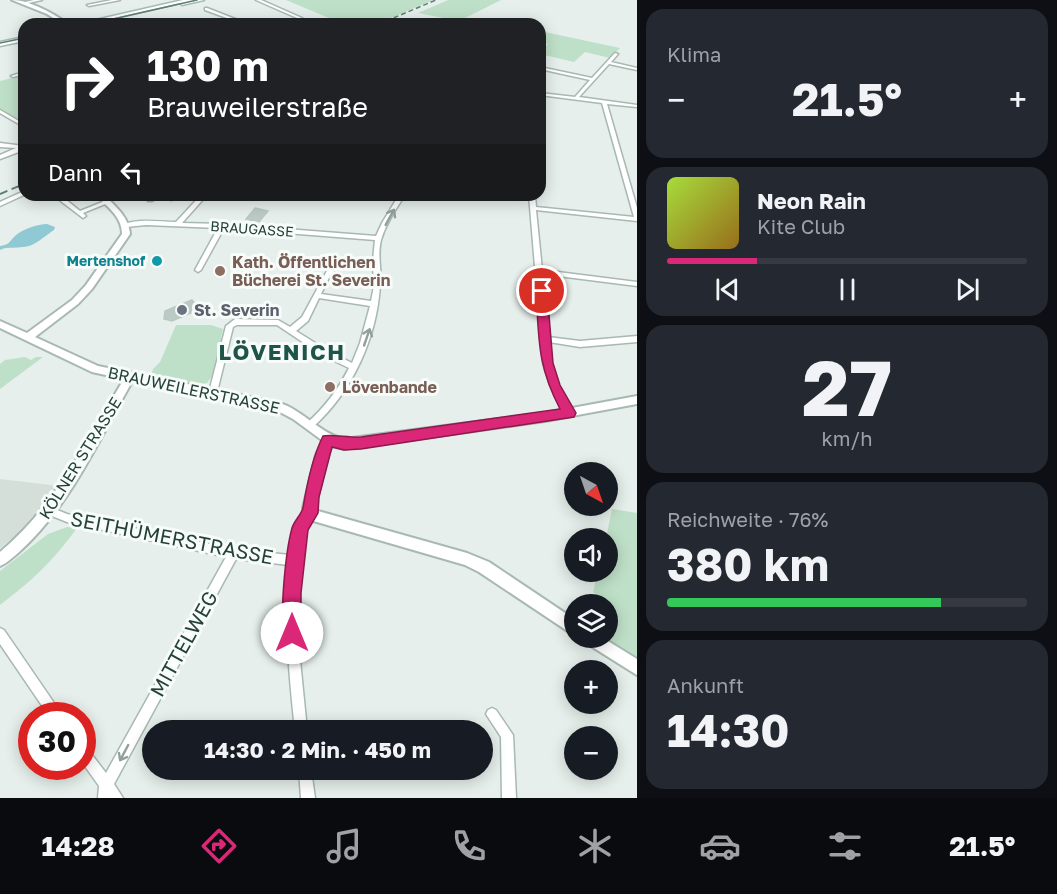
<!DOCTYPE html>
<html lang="de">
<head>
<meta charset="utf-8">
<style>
  body { margin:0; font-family:"Golos Text",sans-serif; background:#242831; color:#f1f3f6; height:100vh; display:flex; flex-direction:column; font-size:22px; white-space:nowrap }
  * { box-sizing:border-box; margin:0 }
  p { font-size:20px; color:#9ea1a6 }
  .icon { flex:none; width:33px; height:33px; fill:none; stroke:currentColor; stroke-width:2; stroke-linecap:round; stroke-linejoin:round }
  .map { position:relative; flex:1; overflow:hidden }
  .panel { display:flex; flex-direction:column; gap:9px; padding:9px; background:#0d0f14; width:420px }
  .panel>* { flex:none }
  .hud { position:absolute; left:18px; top:18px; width:528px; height:183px; border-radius:18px; box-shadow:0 3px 15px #0003; background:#202124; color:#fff; overflow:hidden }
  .needle { width:39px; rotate:140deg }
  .controls { position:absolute; left:564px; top:462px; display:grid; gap:12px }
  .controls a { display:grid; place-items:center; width:54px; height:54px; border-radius:50%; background:#171b24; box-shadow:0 3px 15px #0003; font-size:30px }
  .speed { position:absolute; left:18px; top:702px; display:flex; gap:12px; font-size:30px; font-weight:700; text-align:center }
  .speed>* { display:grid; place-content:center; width:78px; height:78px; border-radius:50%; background:#171b24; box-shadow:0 3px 15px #0003; line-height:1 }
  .speed .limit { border:9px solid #d22; background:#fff; color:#111 }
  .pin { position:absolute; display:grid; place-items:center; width:51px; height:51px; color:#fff; margin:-26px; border:3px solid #fff; border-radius:50%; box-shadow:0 2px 6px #0007 }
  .me { position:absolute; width:66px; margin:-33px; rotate:0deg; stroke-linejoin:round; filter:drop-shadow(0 0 4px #0008) }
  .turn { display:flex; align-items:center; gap:21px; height:126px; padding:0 30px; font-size:27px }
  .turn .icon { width:78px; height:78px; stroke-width:2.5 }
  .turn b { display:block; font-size:42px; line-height:51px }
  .then { display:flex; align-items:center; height:57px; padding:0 30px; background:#0003; gap:12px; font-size:22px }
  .big { font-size:45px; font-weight:700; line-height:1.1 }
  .panel .tile { flex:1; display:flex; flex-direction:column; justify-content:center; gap:9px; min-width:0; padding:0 21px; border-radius:18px; background:#242831 }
  .panel .dial { align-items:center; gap:0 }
  .dial b { font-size:78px; line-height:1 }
  .song { display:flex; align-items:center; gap:18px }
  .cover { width:72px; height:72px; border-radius:9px; background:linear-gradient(135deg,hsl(80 70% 55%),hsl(40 70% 35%)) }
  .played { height:6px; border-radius:3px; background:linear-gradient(90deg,#db2777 25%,#363941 25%) }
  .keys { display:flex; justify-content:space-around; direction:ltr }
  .heat { display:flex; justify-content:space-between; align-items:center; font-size:33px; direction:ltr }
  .charge { height:9px; border-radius:4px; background:linear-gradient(90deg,#34c759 76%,#363941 0) }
  .trip { position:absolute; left:142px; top:720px; width:351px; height:60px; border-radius:30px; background:#171b24; box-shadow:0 3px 15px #0003; font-weight:700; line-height:60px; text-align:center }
  .menu { display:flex; height:96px; justify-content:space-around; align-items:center; background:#090b0e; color:#9ea1a6 }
  .menu .icon { width:42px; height:42px }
  .menu .selected { color:#db2777 }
  .menu b { font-size:27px; color:#f1f3f6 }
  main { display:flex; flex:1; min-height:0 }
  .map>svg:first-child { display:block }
</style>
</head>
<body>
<main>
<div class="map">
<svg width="637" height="798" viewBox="0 0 637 798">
  <rect width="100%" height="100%" fill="#e6efeb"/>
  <path fill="#d4dfda" d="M0,479L59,486L15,536L0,548Z"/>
  <path fill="#bfe0c8" d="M286,0H433L377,24H329L336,21Z
    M448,0H501L459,21L418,13Z
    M540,31L620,48L610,58L585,52L574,62L540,54L548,44L540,42Z
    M24,75V116L18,119L0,109V81Z
    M176,325H211L223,329L213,375L207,383L200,385L151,376L153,369L160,362Z
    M25,357L31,360L36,357H43L0,389V364L5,360Z
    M612,509L637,513V658L605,638H608V604H591L596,594L593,592L598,572H608L606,538Z
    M67,527L77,528C52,562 34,579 0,605V571L48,534Z"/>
  <path fill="#8ec9d4" d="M47,224L55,227L54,230C46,235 38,243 29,246C18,249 7,246 0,250V246C9,245 9,242 15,236C22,229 38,224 47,224Z"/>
  <path fill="#bbcac4" stroke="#b8c9c2" stroke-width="1.5" d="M255,208L268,211L259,222L246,219Z
    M192,300L200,309L172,321L164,319L165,311Z"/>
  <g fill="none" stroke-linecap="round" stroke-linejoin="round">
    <defs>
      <path id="minor" d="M34,0H42L23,4L21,3Z
        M112,0H120L89,6L87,5Z
        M256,0H261L302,18L286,24H281L297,18Z
        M205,8H207L248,24H243L205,10Z
        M615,53L618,54L611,62L637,68V70L609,64L579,97L637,105V107L607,104L637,208V221L536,210L542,270L637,282V286L542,274L548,337L580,341L637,336V342L580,347L549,342L551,363L558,385L573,413L572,415H566L550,385L543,363L529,195H535L536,207L634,217L602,103L540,95V93L575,97L590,80L540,69V67L592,78Z
        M24,72V74L13,77L11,76Z
        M0,110L24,124V127L0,113Z
        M0,143L24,146V150L0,159V155L16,148L0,147Z
        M24,191V195L0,206V202Z
        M53,195H60L80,211L105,201L110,202L83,213L86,216L83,218Z
        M154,195H161L152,201H148V199Z
        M178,195H191L171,200L168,198Z
        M201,195H207L182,223L222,224L376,236L382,223L399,195H405C396,209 386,223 381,240C377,255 382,270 380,285C377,338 352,392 313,427H307L306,425L307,423C325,407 338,390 349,368L322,355L277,325H237L233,327L217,392L213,395L210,394L209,392L226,326L235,319L278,320L290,327L302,317L328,269L339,262L347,260L358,259L373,260L375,240L224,228L201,270L198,272L195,270L218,228L146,225L126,227L123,225C138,218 159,222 176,222ZM353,263L373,264L374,286L371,301L321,294C330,276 331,267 353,263ZM319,298L370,306L360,343L352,363L328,351L296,331L308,321Z
        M50,507L67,514L233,549L290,555L296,530L307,510L310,509L313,510L315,513L306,531L300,554L298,584L299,650L307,730H295C289,675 284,620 289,565L236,559L114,784L123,798H98L99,786L82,762V745L86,747L106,773L226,557L67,522L47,514L45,511L47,508Z
        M0,628L4,630L63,716H49L0,644Z
        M492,708L496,710L513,735L516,798H502L501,737L486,714L488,710Z
        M299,770H311L315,798H301Z"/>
      <path id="tertiary" d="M12,0C29,0 55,14 68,24H63L47,14Z
        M96,195H104C115,206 129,217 130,234L92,289L78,304L35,337L98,366L280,403C304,411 319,433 344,439L545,413L637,396V404L545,421L344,449L332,446L328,455L315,507L318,511L467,553L489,562L574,619V634L569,632L479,572L465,565L310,520L303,508L316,455L323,441L293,419L278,411L133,380C99,439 70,507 18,553C12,558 7,563 0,566V552C56,505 87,440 124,379L92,372L0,328V321L27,333L72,300L86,285L122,234C122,216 107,207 96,195Z
        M584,638H603L637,659V675L586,643Z"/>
      <path id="secondary" d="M183,0H204L182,5L180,3L88,24H78Z
        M24,37V41L0,46V42Z"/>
    </defs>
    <use href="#minor" stroke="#a8b8b2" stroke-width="3"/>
    <use href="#tertiary" stroke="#a8b8b2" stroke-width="4"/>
    <use href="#secondary" stroke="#a4bbb3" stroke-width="3"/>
    <use href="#minor" fill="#fff" fill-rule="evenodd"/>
    <use href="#tertiary" fill="#fff" fill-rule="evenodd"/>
    <use href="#secondary" fill="#fff" fill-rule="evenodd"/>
    <path stroke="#5f7d75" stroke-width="1.5" d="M91,24L197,0
      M0,43L24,38"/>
    <path stroke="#5f7d75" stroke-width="1.5" stroke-dasharray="5 3" stroke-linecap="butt" d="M379,24L436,0"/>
    <path stroke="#5f7d75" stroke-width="2" stroke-dasharray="8 4.5" stroke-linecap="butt" d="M0,194L24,184"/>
  </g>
  <defs><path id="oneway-shaft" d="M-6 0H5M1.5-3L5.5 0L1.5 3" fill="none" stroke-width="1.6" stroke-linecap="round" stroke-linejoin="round" transform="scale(1.5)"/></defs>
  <g stroke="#92a09c">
    <use href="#oneway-shaft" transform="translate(390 217) rotate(-61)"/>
    <use href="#oneway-shaft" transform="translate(367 337) rotate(-71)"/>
    <use href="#oneway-shaft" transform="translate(124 753) rotate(118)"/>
  </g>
  <path fill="#db2777" stroke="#8e194d" stroke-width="1.5" d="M542,287L547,291L553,363L560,385L576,413L574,417L361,449L344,450L332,447L319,497L318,513L308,530L301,593V633L299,639L292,642L286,639C278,620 286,550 292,528C294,521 301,515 303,508C307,483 312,458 323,436C330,434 351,438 361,437L560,409C537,365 539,339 536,291Z"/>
  <circle fill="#0f9aa8" stroke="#f7fbf9" stroke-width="2" cx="157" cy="261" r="6"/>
  <g fill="#8d6e63" stroke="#f7fbf9" stroke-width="2">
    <circle cx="220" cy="271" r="6"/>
    <circle cx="330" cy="387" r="6"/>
  </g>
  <circle fill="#6b7280" stroke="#f7fbf9" stroke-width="2" cx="182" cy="310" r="6"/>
  <g text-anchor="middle" stroke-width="6" stroke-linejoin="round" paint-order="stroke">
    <g font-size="14" fill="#24423a" stroke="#f7fbf9">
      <text transform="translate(252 229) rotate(4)" y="5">BRAUGASSE</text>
    </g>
    <g font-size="14" font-weight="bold" fill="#0d838f" stroke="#f7fbf9" text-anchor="end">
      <text x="145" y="266">Mertenshof</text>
    </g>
    <g font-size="16" font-weight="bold" fill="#785e54" stroke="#f7fbf9" text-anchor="start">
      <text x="232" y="268">Kath. Öffentlichen<tspan x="232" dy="18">Bücherei St. Severin</tspan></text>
      <text x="342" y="393">Lövenbande</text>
    </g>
    <g font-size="16" font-weight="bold" fill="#5b616d" stroke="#f7fbf9" text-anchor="start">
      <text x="194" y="316">St. Severin</text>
    </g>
    <g font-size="16" fill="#24423a" stroke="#f7fbf9">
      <text transform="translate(194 390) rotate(12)" y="6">BRAUWEILERSTRASSE</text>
      <text transform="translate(80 458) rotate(-58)" y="6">KÖLNER STRASSE</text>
    </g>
    <g font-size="20" fill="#24423a" stroke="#f7fbf9">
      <text transform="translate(172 538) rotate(11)" y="7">SEITHÜMERSTRASSE</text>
      <text transform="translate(184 644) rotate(-61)" y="7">MITTELWEG</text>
    </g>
    <g font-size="22" font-weight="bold" letter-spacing="1.5" fill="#1f5548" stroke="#f7fbf9">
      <text x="282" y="360">LÖVENICH</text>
    </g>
  </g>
</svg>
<div class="controls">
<a><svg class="needle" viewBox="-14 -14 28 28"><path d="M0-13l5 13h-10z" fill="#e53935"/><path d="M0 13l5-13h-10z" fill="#9ea1a6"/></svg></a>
<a><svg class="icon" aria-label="sound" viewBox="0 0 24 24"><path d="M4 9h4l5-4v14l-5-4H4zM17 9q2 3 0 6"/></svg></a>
<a><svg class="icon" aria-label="layers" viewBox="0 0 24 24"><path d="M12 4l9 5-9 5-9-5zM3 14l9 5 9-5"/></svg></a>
<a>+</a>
<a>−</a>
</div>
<div class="speed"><div class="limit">30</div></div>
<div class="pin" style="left:542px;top:291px;background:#d93025"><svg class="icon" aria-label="arrive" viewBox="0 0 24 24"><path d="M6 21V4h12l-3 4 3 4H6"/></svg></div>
<svg class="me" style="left:292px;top:633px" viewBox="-20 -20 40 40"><circle r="19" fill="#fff"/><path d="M0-13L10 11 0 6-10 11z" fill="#db2777"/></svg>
<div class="trip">14:30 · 2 Min. · 450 m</div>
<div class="hud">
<div class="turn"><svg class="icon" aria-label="right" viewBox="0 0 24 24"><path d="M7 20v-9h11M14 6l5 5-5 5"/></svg><div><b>130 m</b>Brauweilerstraße</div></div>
<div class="then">Dann<svg class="icon" aria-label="left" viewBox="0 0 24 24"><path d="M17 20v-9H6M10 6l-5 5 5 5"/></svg></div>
</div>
</div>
<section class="panel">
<div class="tile"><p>Klima</p>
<div class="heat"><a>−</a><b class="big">21.5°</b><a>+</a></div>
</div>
<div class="tile">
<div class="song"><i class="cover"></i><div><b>Neon Rain</b><p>Kite Club</p></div></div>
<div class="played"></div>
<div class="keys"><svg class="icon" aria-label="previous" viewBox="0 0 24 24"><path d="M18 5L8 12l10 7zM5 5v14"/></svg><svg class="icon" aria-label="pause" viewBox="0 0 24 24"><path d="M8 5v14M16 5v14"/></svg><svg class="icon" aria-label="next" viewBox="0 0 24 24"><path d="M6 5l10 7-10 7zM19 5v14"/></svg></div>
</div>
<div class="tile dial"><b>27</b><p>km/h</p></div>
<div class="tile"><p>Reichweite · 76%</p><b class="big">380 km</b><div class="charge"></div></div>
<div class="tile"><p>Ankunft</p><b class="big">14:30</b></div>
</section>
</main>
<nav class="menu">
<b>14:28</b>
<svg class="icon selected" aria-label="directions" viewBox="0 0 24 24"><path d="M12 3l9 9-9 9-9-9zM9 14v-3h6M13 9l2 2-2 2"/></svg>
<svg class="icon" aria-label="music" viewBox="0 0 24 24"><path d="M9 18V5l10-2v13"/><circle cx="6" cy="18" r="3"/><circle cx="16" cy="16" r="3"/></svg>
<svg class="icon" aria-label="phone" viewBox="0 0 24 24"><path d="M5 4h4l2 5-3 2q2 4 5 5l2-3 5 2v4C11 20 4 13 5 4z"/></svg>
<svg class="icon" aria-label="climate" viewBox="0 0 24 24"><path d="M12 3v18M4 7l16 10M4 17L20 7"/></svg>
<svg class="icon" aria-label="car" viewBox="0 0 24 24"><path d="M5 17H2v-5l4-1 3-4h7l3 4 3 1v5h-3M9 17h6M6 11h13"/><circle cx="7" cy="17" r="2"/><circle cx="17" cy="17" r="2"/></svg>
<svg class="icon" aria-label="filters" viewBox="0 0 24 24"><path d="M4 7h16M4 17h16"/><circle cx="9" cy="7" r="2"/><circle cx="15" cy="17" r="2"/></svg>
<b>21.5°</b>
</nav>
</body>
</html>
